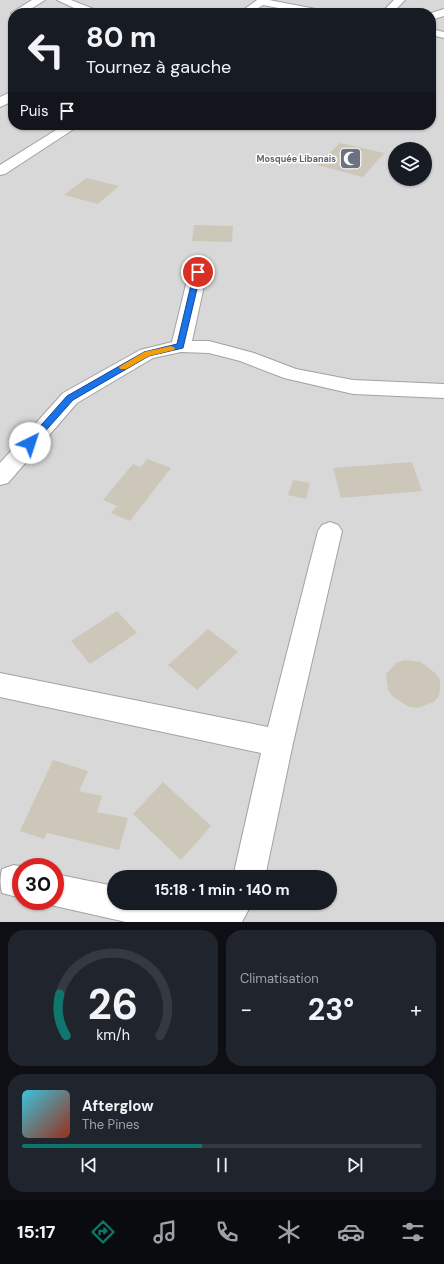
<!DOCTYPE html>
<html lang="fr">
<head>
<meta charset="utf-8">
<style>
  body { margin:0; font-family:"DM Sans",sans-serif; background:#20242c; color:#f1f3f6; height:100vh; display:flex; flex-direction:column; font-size:15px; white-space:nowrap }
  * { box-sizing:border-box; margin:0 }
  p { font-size:13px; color:#9ea1a6 }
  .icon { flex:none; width:22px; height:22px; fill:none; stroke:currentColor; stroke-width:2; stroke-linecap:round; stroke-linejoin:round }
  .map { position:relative; height:922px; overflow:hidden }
  .side { display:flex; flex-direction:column; gap:8px; padding:8px; background:#0d0f14; flex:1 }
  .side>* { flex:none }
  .top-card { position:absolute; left:8px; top:8px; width:428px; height:122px; border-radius:16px; box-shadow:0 1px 3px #0004; background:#171b24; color:#f1f3f6; overflow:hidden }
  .controls { position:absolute; left:388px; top:142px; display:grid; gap:8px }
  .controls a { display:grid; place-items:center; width:44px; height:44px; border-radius:50%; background:#171b24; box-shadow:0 1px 3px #0004; font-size:20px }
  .speed { position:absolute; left:12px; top:858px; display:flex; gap:8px; font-size:20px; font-weight:700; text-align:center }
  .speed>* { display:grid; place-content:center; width:52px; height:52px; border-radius:50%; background:#171b24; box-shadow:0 1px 3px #0004; line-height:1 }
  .speed .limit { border:6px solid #d22; background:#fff; color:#111 }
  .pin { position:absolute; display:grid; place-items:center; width:34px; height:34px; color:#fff; margin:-17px; border:2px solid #fff; border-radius:50%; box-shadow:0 1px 4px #0007 }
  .me { position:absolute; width:44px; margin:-22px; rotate:41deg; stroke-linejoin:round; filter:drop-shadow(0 0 3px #0008) }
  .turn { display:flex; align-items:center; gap:14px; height:84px; padding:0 12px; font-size:18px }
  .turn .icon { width:52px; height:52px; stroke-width:2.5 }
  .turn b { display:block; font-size:28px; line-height:34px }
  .then { display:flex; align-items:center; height:38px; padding:0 12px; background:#0003; gap:8px; font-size:15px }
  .big { font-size:30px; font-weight:700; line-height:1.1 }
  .side .widget { flex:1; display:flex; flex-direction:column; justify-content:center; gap:6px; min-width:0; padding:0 14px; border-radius:16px; background:#20242c }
  .side .dial { align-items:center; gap:0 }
  .dial svg { height:104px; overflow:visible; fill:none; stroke:#363941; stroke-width:7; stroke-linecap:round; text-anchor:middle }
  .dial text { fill:#f1f3f6; stroke:none }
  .song { display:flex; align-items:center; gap:12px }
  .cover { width:48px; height:48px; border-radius:6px; background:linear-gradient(135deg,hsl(190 70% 55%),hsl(10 70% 35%)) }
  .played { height:4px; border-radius:2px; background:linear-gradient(90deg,#0f766e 45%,#363941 45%) }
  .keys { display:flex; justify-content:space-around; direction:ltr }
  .heat { display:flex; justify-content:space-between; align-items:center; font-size:22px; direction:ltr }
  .side .tiles { flex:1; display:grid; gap:8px; grid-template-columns:1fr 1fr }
  .widget:last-child { grid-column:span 2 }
  .trip { position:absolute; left:107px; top:870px; width:230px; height:40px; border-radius:20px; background:#171b24; box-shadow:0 1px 3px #0004; font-weight:700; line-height:40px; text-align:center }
  .menu { display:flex; height:64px; justify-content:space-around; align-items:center; background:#090b0e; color:#9ea1a6 }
  .menu .icon { width:28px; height:28px }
  .menu .on { color:#0f766e }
  .menu b { font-size:18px; color:#f1f3f6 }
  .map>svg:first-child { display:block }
</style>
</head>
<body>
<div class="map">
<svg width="444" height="922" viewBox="0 0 444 922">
  <rect width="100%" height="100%" fill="#edece0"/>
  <path fill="#d9d8d8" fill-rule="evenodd" d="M0,0H444V922H0ZM13,13H431V125H13ZM395,149H425V179H395ZM21,867H55V901H21ZM114,877H330V903H114Z"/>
  <path fill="#cdc7b9" d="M340,143L384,153L363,177L317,165Z
    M86,178L119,186L98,204L64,195Z
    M194,225L233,226L232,242L192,241Z
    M147,459L171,468L130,521L111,513L117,506L103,500L133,464L141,467Z
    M412,462L422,491L341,498L333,468Z
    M293,480L310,483L306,499L288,495Z
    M117,611L137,633L90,664L71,641Z
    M208,629L238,652L197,690L168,665Z
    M404,660L421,662L435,673L440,680V688L439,696L434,702L418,708L409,707L393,697L388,690L386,674L396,663Z
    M53,760L88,771L79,791L102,796L97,812L128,818L119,850L47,833L44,839L20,831Z
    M163,782L211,826L181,860L133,814Z"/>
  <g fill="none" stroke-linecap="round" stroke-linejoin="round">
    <defs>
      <path id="minor" d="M32,0H45L24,13H13V15L11,13Z
        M57,0H71L99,11L100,13H85Z
        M257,0H269L321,10L326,13H304L263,5L251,13H239Z
        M394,0H405L392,13H381Z
        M444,9V16L431,20V13Z
        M431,29L444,32V38L431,35Z
        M13,91V101L0,107V97Z
        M64,125H80L5,174L0,175V165Z
        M198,267L204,268L207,272L192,341H209L254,353L296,369L353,380L444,384V398L353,394L284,378L240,361L209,353L181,352L153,358L77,403L8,483L0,485V463L63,393L140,350L172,342L189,272L192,268Z
        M330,522L338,525L342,531L293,743L265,877H233L261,753L0,697V673L268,727L318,531L322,525Z
        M14,865L24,867H21V898L2,893C0,885 0,877 2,869Z
        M55,874L114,886V903H252L242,922H126L55,906L43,902L55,901Z"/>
    </defs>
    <use href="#minor" stroke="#a2a2a2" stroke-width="2"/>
    <use href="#minor" fill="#fff" fill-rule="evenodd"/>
  </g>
  <path fill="#1a73e8" stroke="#114b97" d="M198,270L201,272L183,348L149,356L73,400L33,445H27V441L67,396L144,352L177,344L194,272Z"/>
  <path fill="#f59e0b" d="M171,346L175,348L174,350L149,356L126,369H120L119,367L144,352Z"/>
  <defs>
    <symbol id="mosque-square" viewBox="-11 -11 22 22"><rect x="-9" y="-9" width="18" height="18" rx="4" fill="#6b7280" stroke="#fff"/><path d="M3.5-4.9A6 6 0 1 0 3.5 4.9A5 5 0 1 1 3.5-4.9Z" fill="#fff"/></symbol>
  </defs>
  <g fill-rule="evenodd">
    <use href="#mosque-square" x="338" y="146" width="25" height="25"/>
  </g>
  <g text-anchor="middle" stroke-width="3" stroke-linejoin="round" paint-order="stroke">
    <g font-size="9" font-weight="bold" fill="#5b616d" stroke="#fff" text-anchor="end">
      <text x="336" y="162">Mosquée Libanais</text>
    </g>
  </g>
</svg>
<div class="controls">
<a><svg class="icon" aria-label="layers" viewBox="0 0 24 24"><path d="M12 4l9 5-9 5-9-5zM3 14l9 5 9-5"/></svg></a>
</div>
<div class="speed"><div class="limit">30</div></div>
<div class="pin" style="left:198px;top:272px;background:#d93025"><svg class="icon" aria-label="arrive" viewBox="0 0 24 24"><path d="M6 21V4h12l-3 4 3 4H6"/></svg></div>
<svg class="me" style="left:30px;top:443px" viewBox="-20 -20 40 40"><circle r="19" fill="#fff"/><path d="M0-13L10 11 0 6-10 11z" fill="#1a73e8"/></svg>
<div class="trip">15:18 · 1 min · 140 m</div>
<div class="top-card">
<div class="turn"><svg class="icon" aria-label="left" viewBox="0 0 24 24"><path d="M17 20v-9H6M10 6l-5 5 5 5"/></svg><div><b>80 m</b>Tournez à gauche</div></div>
<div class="then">Puis<svg class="icon" aria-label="arrive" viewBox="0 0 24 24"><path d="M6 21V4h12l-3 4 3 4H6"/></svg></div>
</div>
</div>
<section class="side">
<div class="tiles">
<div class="widget dial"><svg viewBox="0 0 100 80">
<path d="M14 69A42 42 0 1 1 86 69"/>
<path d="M14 69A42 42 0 0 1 9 37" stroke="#0f766e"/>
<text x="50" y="56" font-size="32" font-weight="700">26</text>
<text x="50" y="72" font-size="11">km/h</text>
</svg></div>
<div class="widget"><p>Climatisation</p>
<div class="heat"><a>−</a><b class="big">23°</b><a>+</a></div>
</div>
<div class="widget">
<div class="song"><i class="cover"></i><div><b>Afterglow</b><p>The Pines</p></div></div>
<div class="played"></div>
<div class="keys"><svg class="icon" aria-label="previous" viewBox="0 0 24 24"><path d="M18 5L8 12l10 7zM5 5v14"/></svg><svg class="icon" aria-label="pause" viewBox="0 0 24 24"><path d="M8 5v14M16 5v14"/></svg><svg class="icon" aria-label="next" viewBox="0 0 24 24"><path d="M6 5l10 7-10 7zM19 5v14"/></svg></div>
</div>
</div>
</section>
<nav class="menu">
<b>15:17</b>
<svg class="icon on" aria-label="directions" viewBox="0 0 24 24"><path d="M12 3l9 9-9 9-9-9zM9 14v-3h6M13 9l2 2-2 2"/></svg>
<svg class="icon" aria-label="music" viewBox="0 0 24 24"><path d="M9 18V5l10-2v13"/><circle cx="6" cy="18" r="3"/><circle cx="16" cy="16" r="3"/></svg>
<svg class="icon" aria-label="phone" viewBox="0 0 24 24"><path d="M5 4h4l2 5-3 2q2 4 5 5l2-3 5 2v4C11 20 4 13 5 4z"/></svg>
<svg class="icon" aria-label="climate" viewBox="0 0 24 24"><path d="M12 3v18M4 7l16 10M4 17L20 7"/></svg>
<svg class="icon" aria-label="car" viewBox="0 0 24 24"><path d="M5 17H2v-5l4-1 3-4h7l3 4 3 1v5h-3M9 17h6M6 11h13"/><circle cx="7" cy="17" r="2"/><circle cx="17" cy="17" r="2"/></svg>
<svg class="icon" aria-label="filters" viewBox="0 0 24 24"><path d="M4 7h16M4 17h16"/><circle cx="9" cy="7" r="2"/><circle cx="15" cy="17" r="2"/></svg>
</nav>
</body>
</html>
